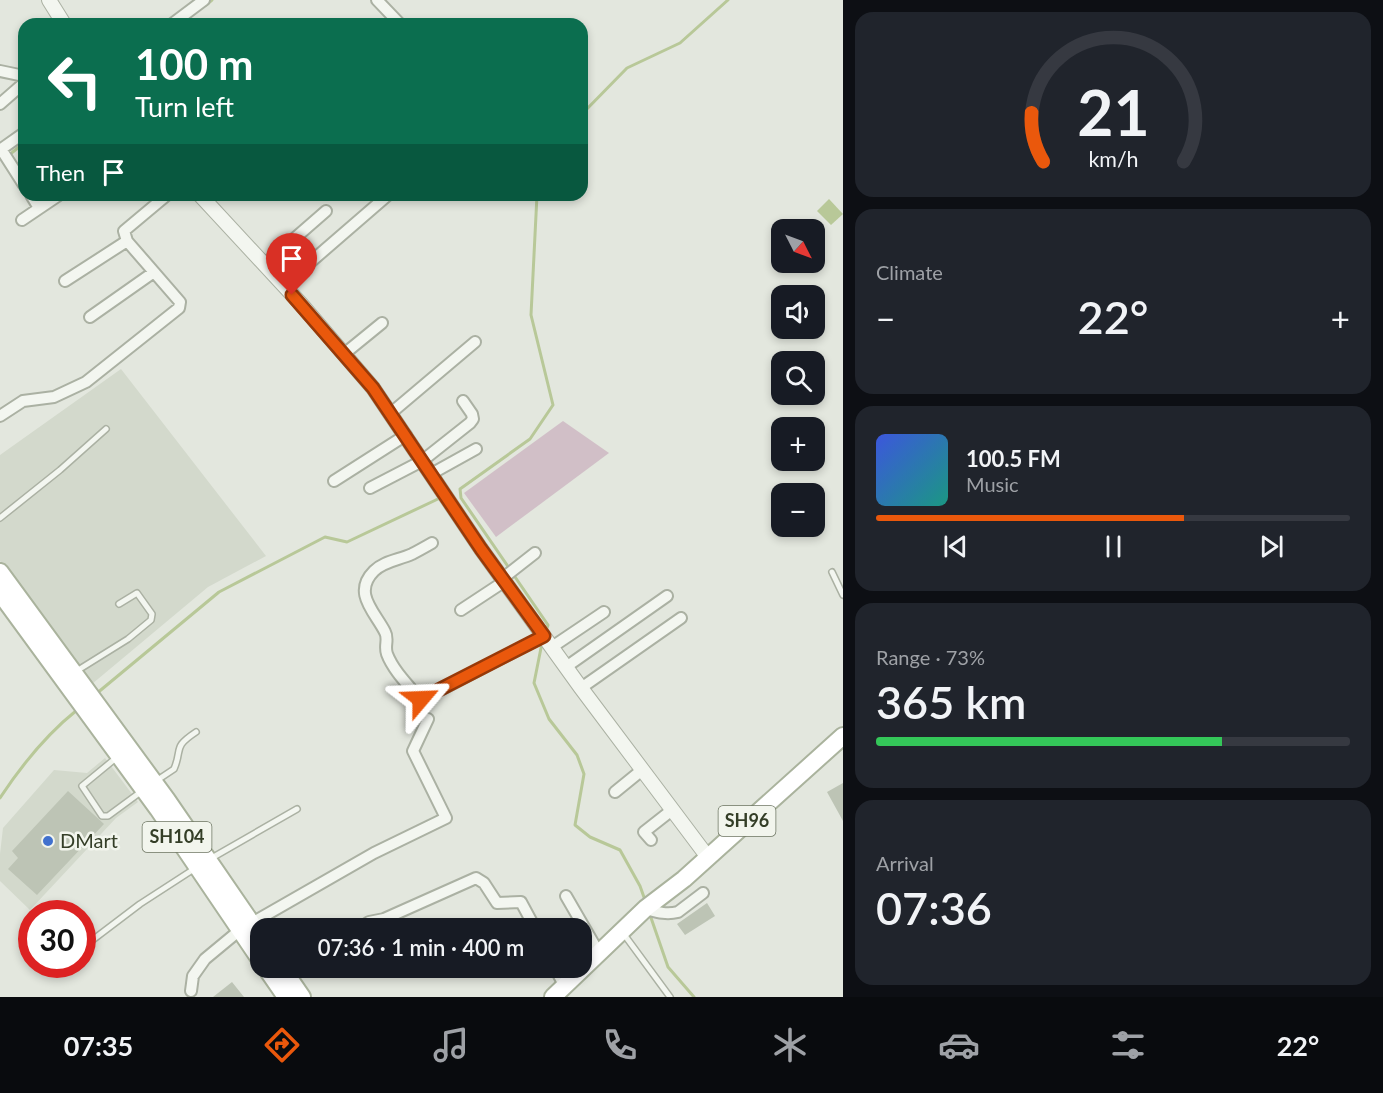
<!DOCTYPE html>
<html lang="en">
<head>
<meta charset="utf-8">
<style>
  body { margin:0; font-family:Lato,sans-serif; background:#20242c; color:#f1f3f6; height:100vh; display:flex; flex-direction:column; font-size:22px; white-space:nowrap }
  * { box-sizing:border-box; margin:0 }
  p { font-size:20px; color:#9ea1a6 }
  .icon { flex:none; width:33px; height:33px; fill:none; stroke:currentColor; stroke-width:2; stroke-linecap:round; stroke-linejoin:round }
  .map { position:relative; flex:1; overflow:hidden }
  .sheet { display:flex; flex-direction:column; gap:12px; padding:12px; background:#0d0f14; width:540px }
  .sheet>* { flex:none }
  .banner { position:absolute; left:18px; top:18px; width:570px; height:183px; border-radius:18px; box-shadow:0 3px 9px #0003; background:#0b6e4f; color:#fff; overflow:hidden }
  .needle { width:39px; rotate:132deg }
  .controls { position:absolute; left:771px; top:219px; display:grid; gap:12px }
  .controls a { display:grid; place-items:center; width:54px; height:54px; border-radius:12px; background:#171b24; box-shadow:0 3px 9px #0003; font-size:30px }
  .speed { position:absolute; left:18px; top:900px; display:flex; gap:12px; font-size:30px; font-weight:700; text-align:center }
  .speed>* { display:grid; place-content:center; width:78px; height:78px; border-radius:50%; background:#171b24; box-shadow:0 3px 9px #0003; line-height:1 }
  .speed .limit { border:9px solid #d22; background:#fff; color:#111 }
  .pin { position:absolute; display:grid; place-items:center; width:51px; height:51px; color:#fff; margin:-62px -26px; border-radius:50% 50% 50% 0; rotate:-45deg; box-shadow:0 0 6px #0007 }
  .pin .icon { rotate:45deg }
  .me { position:absolute; width:66px; margin:-33px; rotate:64deg; stroke-linejoin:round; filter:drop-shadow(0 0 4px #0008) }
  .turn { display:flex; align-items:center; gap:21px; height:126px; padding:0 18px; font-size:27px }
  .turn .icon { width:78px; height:78px; stroke-width:2.5 }
  .turn b { display:block; font-size:42px; line-height:51px }
  .then { display:flex; align-items:center; height:57px; padding:0 18px; background:#0003; gap:12px; font-size:22px }
  .big { font-size:45px; font-weight:600; line-height:1.1 }
  .sheet .tile { flex:1; display:flex; flex-direction:column; justify-content:center; gap:9px; min-width:0; padding:0 21px; border-radius:18px; background:#20242c }
  .sheet .dial { align-items:center; gap:0 }
  .dial svg { height:156px; overflow:visible; fill:none; stroke:#363941; stroke-width:7; stroke-linecap:round; text-anchor:middle }
  .dial text { fill:#f1f3f6; stroke:none }
  .song { display:flex; align-items:center; gap:18px }
  .cover { width:72px; height:72px; border-radius:9px; background:linear-gradient(135deg,hsl(230 70% 55%),hsl(170 70% 35%)) }
  .played { height:6px; border-radius:3px; background:linear-gradient(90deg,#ea580c 65%,#363941 65%) }
  .keys { display:flex; justify-content:space-around; direction:ltr }
  .heat { display:flex; justify-content:space-between; align-items:center; font-size:33px; direction:ltr }
  .charge { height:9px; border-radius:4px; background:linear-gradient(90deg,#34c759 73%,#363941 0) }
  .trip { position:absolute; left:250px; top:918px; width:342px; height:60px; border-radius:18px; background:#171b24; box-shadow:0 3px 9px #0003; font-weight:600; line-height:60px; text-align:center }
  .tabs { display:flex; height:96px; justify-content:space-around; align-items:center; background:#090b0e; color:#9ea1a6 }
  .tabs .icon { width:42px; height:42px }
  .tabs .on { color:#ea580c }
  .tabs b { font-size:27px; color:#f1f3f6 }
  main { display:flex; flex:1; min-height:0 }
  .map>svg:first-child { display:block }
</style>
</head>
<body>
<main>
<div class="map">
<svg width="843" height="997" viewBox="0 0 843 997">
  <rect width="100%" height="100%" fill="#e3e7de"/>
  <path fill="#d3d9cc" d="M121,369L266,556L208,587L92,684L0,561V455Z
    M105,758L138,802L116,818L30,910L0,881V854L3,828L54,770L87,773Z"/>
  <path fill="#d1bfc7" d="M563,421L609,453L496,537L464,493Z"/>
  <path fill="#b8c898" d="M829,199L843,214L831,225L817,211Z"/>
  <g fill="none" stroke-linecap="round" stroke-linejoin="round">
    <path stroke="#b8c898" stroke-width="3" d="M206,5L212,0
      M582,114L627,68L680,43L728,0
      M9,155L24,143
      M509,568L461,498L460,489L530,439L553,405L531,315L537,195
      M513,574L548,625L546,631
      M542,643L534,683L549,719L577,755L584,774L575,825L590,837L620,850L640,886L645,900
      M96,694L219,592L325,537L347,542L440,498
      M0,798C21,766 47,734 77,710
      M649,912L668,967L694,997"/>
  </g>
  <path fill="#bdc4b5" d="M843,783V821L827,792Z
    M68,791L104,824L37,895L8,869L18,858L12,851Z
    M707,903L715,916L685,935L677,924Z
    M232,982L244,997H213Z"/>
  <g fill="none" stroke-linecap="round" stroke-linejoin="round">
    <defs>
      <path id="service" d="M0,518L60,470L106,429
        M832,572L843,595
        M75,672L128,639L151,620L152,614L137,593L119,604
        M116,758L82,786L102,816H108L142,791
        M156,781L174,769C183,748 172,748 196,732
        M210,859L297,809
        M623,933L670,997
        M82,948L140,904L194,869"/>
      <path id="minor" d="M377,0L400,24
        M172,24L204,0
        M0,71L24,76
        M0,104L24,83
        M1,149L24,185
        M0,150L24,133
        M31,195L39,208
        M22,220L59,195
        M264,265L326,211
        M65,281L127,241L124,231L167,195
        M284,285L388,195
        M90,317L154,272
        M344,354L382,323
        M391,413L475,342
        M0,416L23,401L54,397L86,382L179,308L180,302L127,241
        M431,474L476,449
        M334,481L406,435
        M370,488L422,461L470,423L473,419L472,414L463,401
        M432,543C425,547 418,551 412,554C399,560 384,561 374,571C352,593 375,612 385,632C389,639 384,646 387,654C393,670 408,685 419,698L423,699L544,636
        M503,578L535,553
        M461,610L505,581
        M552,647L604,612
        M566,667L667,596
        M581,688L681,618
        M615,792L642,770
        M651,840L644,832L672,810
        M566,896L599,953
        M646,909C657,912 666,915 678,912L703,893
        M252,923L374,853L446,818L413,751L428,719
        M360,928L369,922L384,919L476,878L484,883L497,903L521,902L535,928
        M555,968L564,985
        M191,991L193,976L205,959L240,930"/>
      <path id="tertiary" d="M49,0L64,24
        M200,195L301,304L373,388L481,549L581,688L707,856"/>
      <path id="primary" d="M0,572L167,800L261,937
        M0,593L158,809L261,961
        M266,968L286,997
        M282,968L302,997
        M553,997L646,908L684,879L843,736"/>
    </defs>
    <use href="#service" stroke="#abb1a3" stroke-width="8"/>
    <use href="#minor" stroke="#abb1a3" stroke-width="14"/>
    <use href="#tertiary" stroke="#abb1a3" stroke-width="16"/>
    <use href="#primary" stroke="#aab39d" stroke-width="20"/>
    <use href="#service" stroke="#f3f6f0" stroke-width="5"/>
    <use href="#minor" stroke="#f3f6f0" stroke-width="10"/>
    <use href="#tertiary" stroke="#f3f6f0" stroke-width="14"/>
    <use href="#primary" stroke="#fff" stroke-width="16"/>
  </g>
  <g fill="none" stroke-linecap="round" stroke-linejoin="round">
    <defs>
      <path id="route" d="M292,295L373,388L481,549L544,636L421,699"/>
    </defs>
    <use href="#route" stroke="#983908" stroke-width="15"/>
    <use href="#route" stroke="#ea580c" stroke-width="10"/>
  </g>
  <circle fill="#4171ce" stroke="#f2f5ed" stroke-width="2" cx="48" cy="841" r="6"/>
  <g text-anchor="middle" stroke-width="5" stroke-linejoin="round" paint-order="stroke">
    <g fill="#f2f5ed" stroke="#6d7562" stroke-width="1.5">
      <rect x="718.5" y="806" width="57" height="30" rx="4.5"/>
      <rect x="142.5" y="822" width="69" height="30" rx="4.5"/>
    </g>
    <g font-size="18" font-weight="bold" fill="#343e27">
      <text x="747" y="827">SH96</text>
      <text x="177" y="843">SH104</text>
    </g>
    <g font-size="20" fill="#343e27" stroke="#f2f5ed" text-anchor="start">
      <text x="60" y="848">DMart</text>
    </g>
  </g>
</svg>
<div class="controls">
<a><svg class="needle" viewBox="-14 -14 28 28"><path d="M0-13l5 13h-10z" fill="#e53935"/><path d="M0 13l5-13h-10z" fill="#9ea1a6"/></svg></a>
<a><svg class="icon" aria-label="sound" viewBox="0 0 24 24"><path d="M4 9h4l5-4v14l-5-4H4zM17 9q2 3 0 6"/></svg></a>
<a><svg class="icon" aria-label="search" viewBox="0 0 24 24"><circle cx="10" cy="10" r="6"/><path d="M15 15l6 6"/></svg></a>
<a>+</a>
<a>−</a>
</div>
<div class="speed"><div class="limit">30</div></div>
<div class="pin" style="left:292px;top:295px;background:#d93025"><svg class="icon" aria-label="arrive" viewBox="0 0 24 24"><path d="M6 21V4h12l-3 4 3 4H6"/></svg></div>
<svg class="me" style="left:421px;top:699px" viewBox="-20 -20 40 40"><path d="M0-17L14 15 0 8-14 15z" fill="#ea580c" stroke="#fff" stroke-width="4"/></svg>
<div class="trip">07:36 · 1 min · 400 m</div>
<div class="banner">
<div class="turn"><svg class="icon" aria-label="left" viewBox="0 0 24 24"><path d="M17 20v-9H6M10 6l-5 5 5 5"/></svg><div><b>100 m</b>Turn left</div></div>
<div class="then">Then<svg class="icon" aria-label="arrive" viewBox="0 0 24 24"><path d="M6 21V4h12l-3 4 3 4H6"/></svg></div>
</div>
</div>
<section class="sheet">
<div class="tile dial"><svg viewBox="0 0 100 80">
<path d="M14 69A42 42 0 1 1 86 69"/>
<path d="M14 69A42 42 0 0 1 8 44" stroke="#ea580c"/>
<text x="50" y="56" font-size="32" font-weight="700">21</text>
<text x="50" y="72" font-size="11">km/h</text>
</svg></div>
<div class="tile"><p>Climate</p>
<div class="heat"><a>−</a><b class="big">22°</b><a>+</a></div>
</div>
<div class="tile">
<div class="song"><i class="cover"></i><div><b>100.5 FM</b><p>Music</p></div></div>
<div class="played"></div>
<div class="keys"><svg class="icon" aria-label="previous" viewBox="0 0 24 24"><path d="M18 5L8 12l10 7zM5 5v14"/></svg><svg class="icon" aria-label="pause" viewBox="0 0 24 24"><path d="M8 5v14M16 5v14"/></svg><svg class="icon" aria-label="next" viewBox="0 0 24 24"><path d="M6 5l10 7-10 7zM19 5v14"/></svg></div>
</div>
<div class="tile"><p>Range · 73%</p><b class="big">365 km</b><div class="charge"></div></div>
<div class="tile"><p>Arrival</p><b class="big">07:36</b></div>
</section>
</main>
<nav class="tabs">
<b>07:35</b>
<svg class="icon on" aria-label="directions" viewBox="0 0 24 24"><path d="M12 3l9 9-9 9-9-9zM9 14v-3h6M13 9l2 2-2 2"/></svg>
<svg class="icon" aria-label="music" viewBox="0 0 24 24"><path d="M9 18V5l10-2v13"/><circle cx="6" cy="18" r="3"/><circle cx="16" cy="16" r="3"/></svg>
<svg class="icon" aria-label="phone" viewBox="0 0 24 24"><path d="M5 4h4l2 5-3 2q2 4 5 5l2-3 5 2v4C11 20 4 13 5 4z"/></svg>
<svg class="icon" aria-label="climate" viewBox="0 0 24 24"><path d="M12 3v18M4 7l16 10M4 17L20 7"/></svg>
<svg class="icon" aria-label="car" viewBox="0 0 24 24"><path d="M5 17H2v-5l4-1 3-4h7l3 4 3 1v5h-3M9 17h6M6 11h13"/><circle cx="7" cy="17" r="2"/><circle cx="17" cy="17" r="2"/></svg>
<svg class="icon" aria-label="filters" viewBox="0 0 24 24"><path d="M4 7h16M4 17h16"/><circle cx="9" cy="7" r="2"/><circle cx="15" cy="17" r="2"/></svg>
<b>22°</b>
</nav>
</body>
</html>
